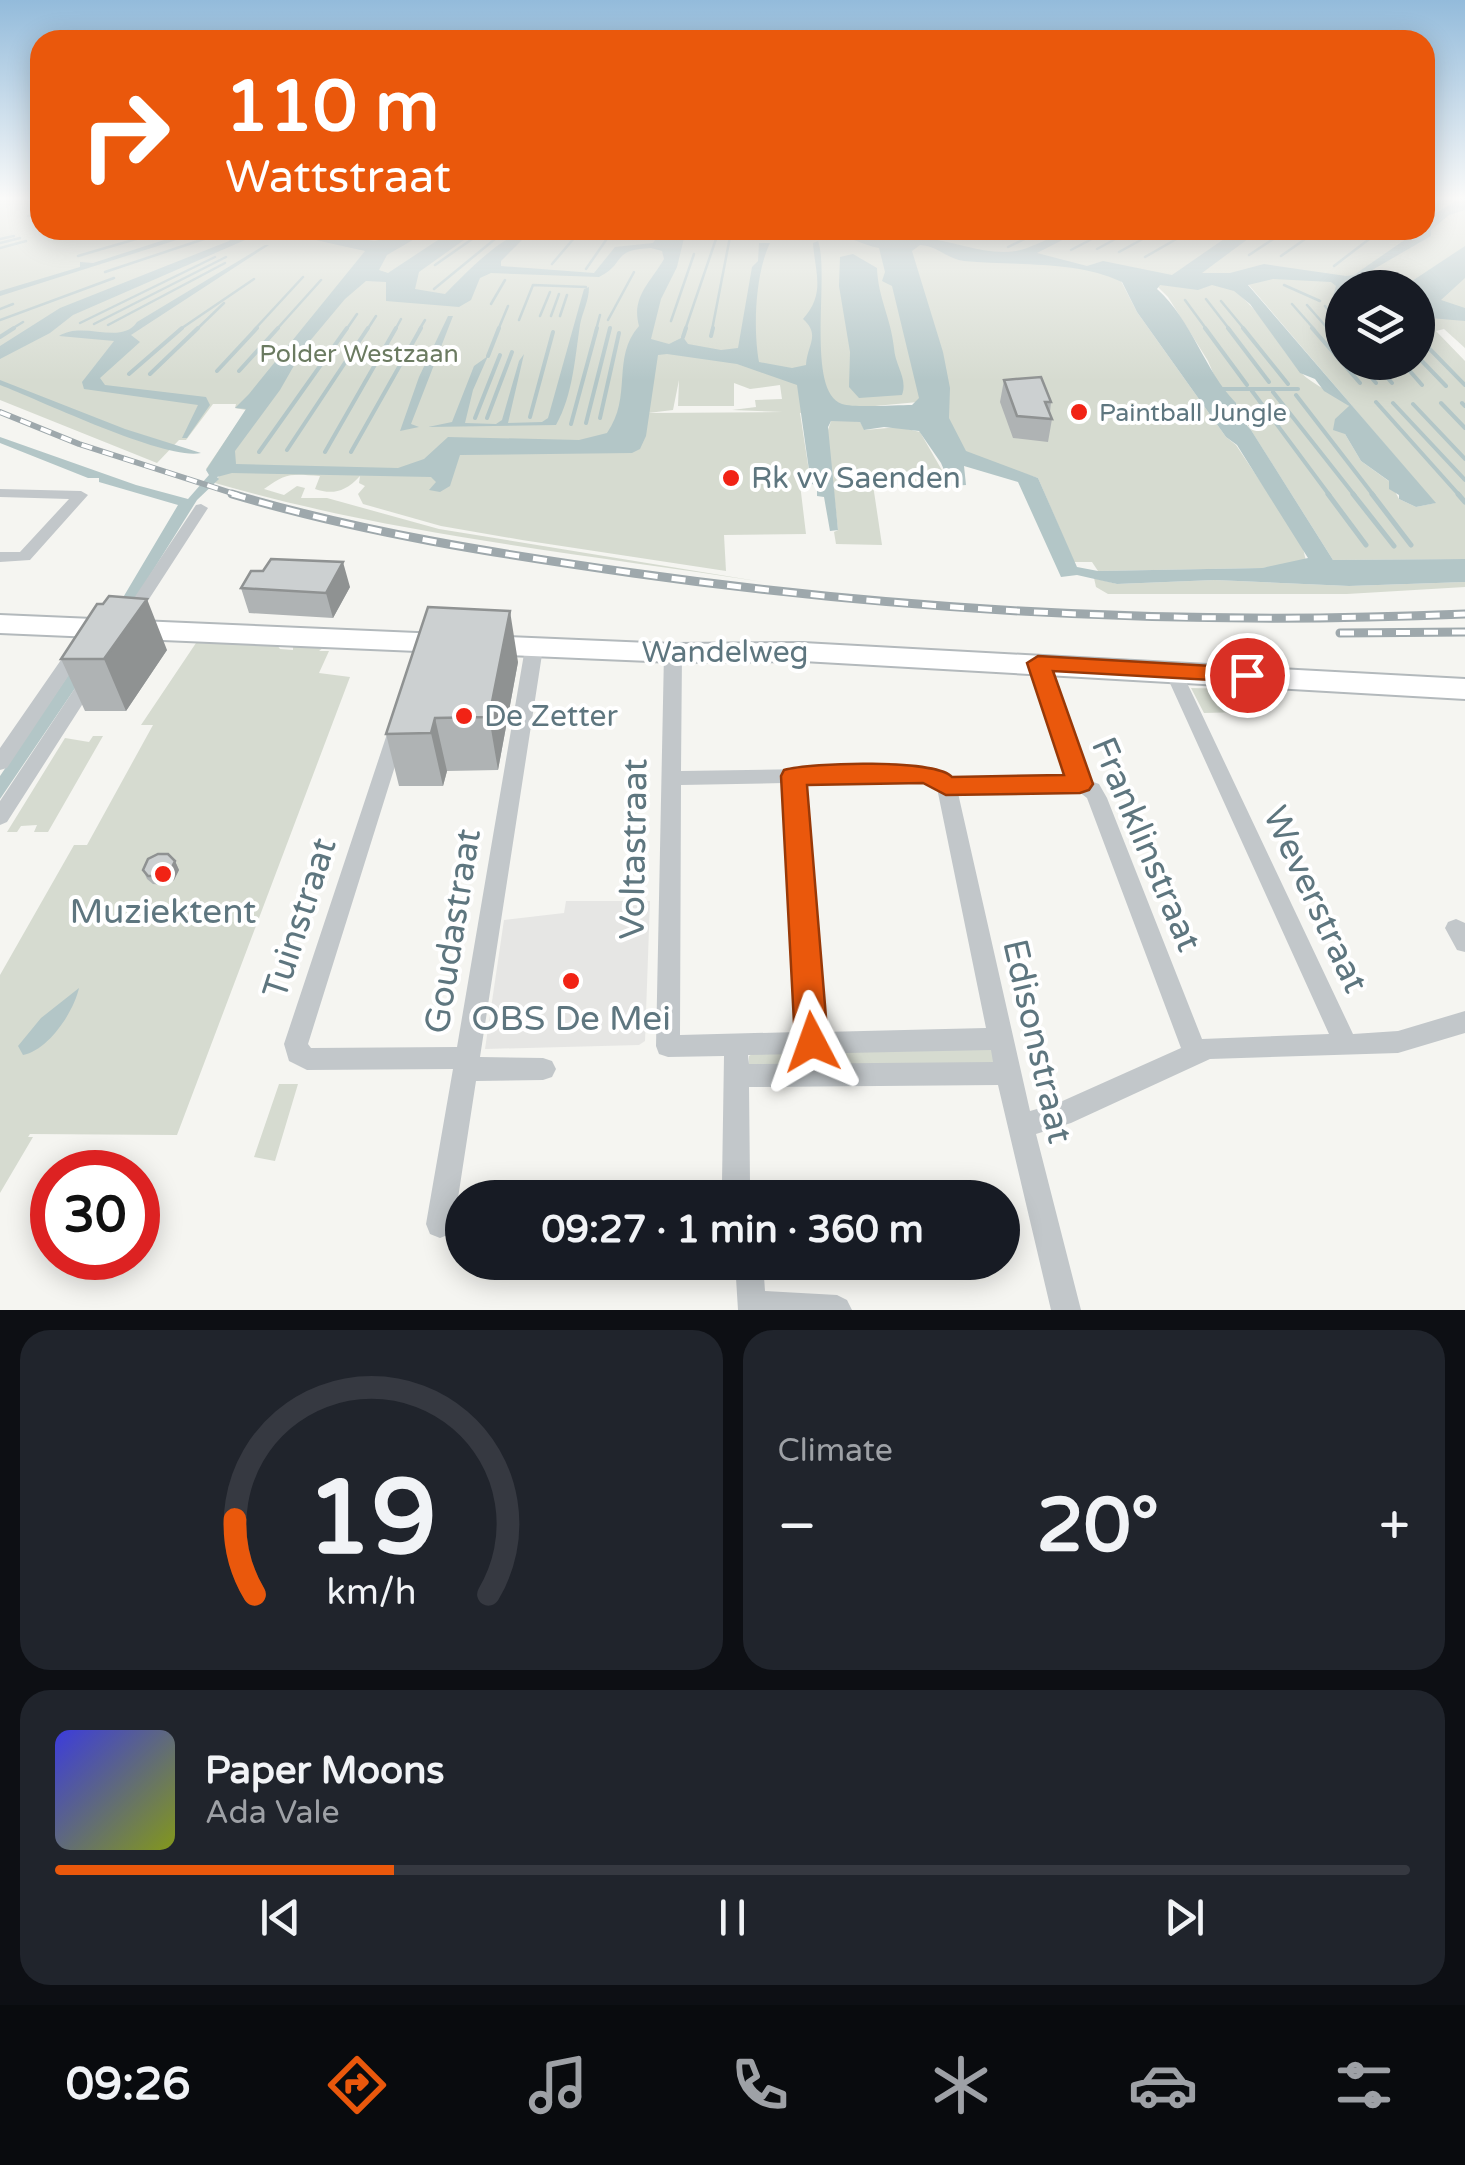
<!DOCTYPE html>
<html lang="en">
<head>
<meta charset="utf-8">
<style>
  body { margin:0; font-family:"Varela Round",sans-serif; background:#20242c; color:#f1f3f6; height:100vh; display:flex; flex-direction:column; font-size:38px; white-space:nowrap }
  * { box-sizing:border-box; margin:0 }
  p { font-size:32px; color:#9ea1a6 }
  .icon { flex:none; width:55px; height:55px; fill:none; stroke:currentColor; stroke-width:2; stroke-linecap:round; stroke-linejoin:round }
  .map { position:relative; height:1310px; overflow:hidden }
  .details { display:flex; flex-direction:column; gap:20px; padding:20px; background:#0d0f14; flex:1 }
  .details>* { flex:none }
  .hud { position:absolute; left:30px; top:30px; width:1405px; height:210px; border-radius:30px; box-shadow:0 5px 25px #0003; background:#ea580c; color:#fff; overflow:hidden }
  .controls { position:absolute; left:1325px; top:270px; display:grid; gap:20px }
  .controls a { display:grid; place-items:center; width:110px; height:110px; border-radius:50%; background:#171b24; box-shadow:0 5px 25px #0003; font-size:50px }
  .speed { position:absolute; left:30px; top:1150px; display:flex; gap:20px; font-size:50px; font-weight:700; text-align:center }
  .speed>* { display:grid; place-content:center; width:130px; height:130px; border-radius:50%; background:#171b24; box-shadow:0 5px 25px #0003; line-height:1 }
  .speed .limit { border:15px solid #d22; background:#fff; color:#111 }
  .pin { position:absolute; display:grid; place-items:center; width:85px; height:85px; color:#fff; margin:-42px; border:5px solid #fff; border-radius:50%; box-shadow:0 2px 10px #0007 }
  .me { position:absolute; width:110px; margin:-55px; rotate:356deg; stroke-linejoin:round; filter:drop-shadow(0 0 8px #0008) }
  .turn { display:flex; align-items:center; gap:35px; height:210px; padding:0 30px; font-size:45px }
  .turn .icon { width:130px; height:130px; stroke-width:2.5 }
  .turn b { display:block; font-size:70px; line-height:85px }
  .big { font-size:75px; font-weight:800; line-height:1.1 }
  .details .card { flex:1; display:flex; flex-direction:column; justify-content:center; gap:15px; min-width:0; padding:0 35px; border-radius:30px; background:#20242c }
  .details .dial { align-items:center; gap:0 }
  .dial svg { height:260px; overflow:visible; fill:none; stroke:#363941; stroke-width:7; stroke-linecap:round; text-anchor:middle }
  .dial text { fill:#f1f3f6; stroke:none }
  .song { display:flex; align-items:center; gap:30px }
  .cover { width:120px; height:120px; border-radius:15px; background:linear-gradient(135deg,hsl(240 70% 55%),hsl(70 70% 35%)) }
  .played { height:10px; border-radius:5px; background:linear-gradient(90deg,#ea580c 25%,#363941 25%) }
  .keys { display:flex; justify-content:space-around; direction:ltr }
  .heat { display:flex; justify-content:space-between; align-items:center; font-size:55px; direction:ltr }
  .details .tiles { flex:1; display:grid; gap:20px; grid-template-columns:1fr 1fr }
  .card:last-child { grid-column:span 2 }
  .trip { position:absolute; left:445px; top:1180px; width:575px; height:100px; border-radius:50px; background:#171b24; box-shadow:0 5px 25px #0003; font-weight:800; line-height:100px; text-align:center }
  .menu { display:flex; height:160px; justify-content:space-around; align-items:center; background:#090b0e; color:#9ea1a6 }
  .menu .icon { width:70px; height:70px }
  .menu .on { color:#ea580c }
  .menu b { font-size:45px; color:#f1f3f6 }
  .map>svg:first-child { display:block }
</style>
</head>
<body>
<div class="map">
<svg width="1465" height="1310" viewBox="0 0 1465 1310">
  <rect width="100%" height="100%" fill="#f5f5f1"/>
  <path fill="#e6e6e4" d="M566,901H650L645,1041L639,1045L485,1049L504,920L564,913Z"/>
  <path fill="#d6dbd0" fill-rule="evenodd" d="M0,198H40V230H1425V198H1465V348L1444,329L1436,331L1465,361V559L1333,560L1242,416L1236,413L1235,405L1220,389L1208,361L1168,297L1158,287L1121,281L1137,312L1226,437L1236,445L1302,544L1306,561L1262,568L1098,571L1092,562H1074L1038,478L971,457L918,402L800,413L811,484H800L806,534L724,535L726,571L522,540L441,526L363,504L358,494L365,486L359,483L360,476C344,494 330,494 315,489L320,476C292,474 287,472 264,489L284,495L297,486L305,488L301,498H327L439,529L763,582C583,554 389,534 215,483L219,476L206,469L246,410L235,408L236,404H213L186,440H179L157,463L0,400ZM1248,284L1435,503L1416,507L1399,499L1390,482L1361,461L1345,434L1349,406C1335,392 1310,385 1298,369C1276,342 1260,309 1231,288ZM1342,288H1418V362H1342ZM679,380L678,406H734V383L750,389L780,385L782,399L755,400L756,407L732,410L783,412L648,413L673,410Z
    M849,420L860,422L865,430L899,427L920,432L951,486L873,485L882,545L836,544L834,532L838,530L827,433L831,421Z
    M1094,578L1117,584L1215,580L1349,586L1465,582V587L1347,594H1108L1096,587Z
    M196,643L277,645L280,649L293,650V645L324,647L319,651H329L319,673L350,677L177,1135L30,1134L28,1137H33L0,1193V975L74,845H87L153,725H141Z
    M1191,688L1234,689L1243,712L1204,713Z
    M93,736H103L48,832H34L37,825L21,826L17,832H7L65,738L89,742Z
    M992,1044L995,1067L749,1065V1056L758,1050Z
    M279,1084H298L275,1161L254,1157Z"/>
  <path fill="#b3c6c7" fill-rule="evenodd" d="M1460,198H1465V210L1449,215L1431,230V236L1367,273L1364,287L1342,288V305L1332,299L1336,286L1331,282L1273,279L1248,285L1436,503L1416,507L1399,499V495L1389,489V481L1361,461L1345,434L1333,430L1335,419L1349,406L1324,391L1315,379L1300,373L1250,304L1234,291L1212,285L1198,290L1160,285L1157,289C1192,320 1204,370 1236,403V413L1251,430L1333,560L1465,559V582L1349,586L1215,580L1117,584L1077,575L1061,577L1018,482L964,466L966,485L951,486L941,463L919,431L884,427L864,430L860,422L831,421L828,427L838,530L830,531L824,497L817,496V485L811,484L797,385L737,364L667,354L658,355L646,436L640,449L632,453L460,455L450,486L440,492L429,490L436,482L431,477L232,473L217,477L219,479L197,500L127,612L115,611L178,505L99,482V478H88L0,443V437L136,485L188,499L209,475L206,470L246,409L235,408L249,394L365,251L311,239L252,237L73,315L50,333L0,359V346L60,308L229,241L236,233L230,230H306L375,241L410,230H430L387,255L379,270L388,273L453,230H478L419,272L415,289L445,294C463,276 506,230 532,230L501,261V266L594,273L615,247L653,243L662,230H686L677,267L661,299L651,339L669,344L683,337L688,344L721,350L738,348L752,267L758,261L759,243H770C755,274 753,329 759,362L792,368L806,365C807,345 821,335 803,319C826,293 815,273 813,243L818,241C830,273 805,392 842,404C853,408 898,405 912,405L919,398L892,286L882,281L885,272L879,248C856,244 838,227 817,237L805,230H883V233L922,230L924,238C954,241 987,256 1016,251C1041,246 1056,230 1082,230L1037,253L1087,266L1103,261L1172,275L1237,230H1260L1202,273H1230L1264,264L1346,276L1354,275L1419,230H1425L1430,217ZM920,245C938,246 947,259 964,261C1014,266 1076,260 1122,282L1137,312L1226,437L1237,445L1308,558L1262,568L1098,571L1077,567L1038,478L966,451L949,418L950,388L943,352L912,251ZM651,248L662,251L664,259C650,283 631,297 639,326C611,358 633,396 607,433L579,440L448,437L424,459L398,468L236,464L235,451L280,390L304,348L345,299L366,281L386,282V301L459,307L471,300L480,278L491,273L599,277C627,263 610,250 651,248Z
    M195,230L205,231L0,296V291L80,267V262L93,263Z
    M265,245H269L131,335L140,342L100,378L105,385L206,397L210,405L187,438H182L198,405L84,389L82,382L114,341L59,336C83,320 121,346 137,322Z
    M1465,246V278L1441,300L1465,308V321L1418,317V288L1403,287Z
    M853,254L877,268C878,298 891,318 894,348C895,366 908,378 902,395L859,398L849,387L850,352L839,286L840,257Z
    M589,287C589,301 582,313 580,325C575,357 573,395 556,425L428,427L452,422L474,366L488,356L473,390L465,423L496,424L502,420L519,361L524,354L508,423L542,422L548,418L584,289Z
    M448,316H453L411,424L419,427L400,431L419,377Z
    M0,380L125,429L201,453C166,461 40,400 0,385Z
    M88,646L103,647L0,799V776Z
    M79,988C74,1011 49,1050 23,1055L18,1046L41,1018Z"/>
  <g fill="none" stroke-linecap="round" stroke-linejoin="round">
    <path stroke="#b3c6c7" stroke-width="2.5" d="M28,216L40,214
      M0,239L14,236
      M0,243L20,238
      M1008,247L1043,230
      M0,248L26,241
      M1097,249L1132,230
      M1071,250L1109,230
      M1119,252L1159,230
      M1249,255L1287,230
      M78,256L167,230
      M1281,256L1318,230
      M1145,257L1192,230
      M552,264L581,230
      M435,265L485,230
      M1334,266L1381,230
      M586,269L613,230
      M105,272L210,237
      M1284,285L1320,301
      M434,289L506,230
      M1206,299L1230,330
      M1185,300L1207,330
      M1221,301L1245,330
      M491,304L505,280
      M1292,304L1315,330
      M1307,305L1329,330
      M1325,306L1342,326
      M0,309L13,304
      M540,316L550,292
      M551,316L559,294
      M560,316L567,295
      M0,320L114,278
      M519,320L533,285L586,287
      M608,320L634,272
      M671,321L694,254
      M80,323L215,257
      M94,324L226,257
      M108,325L225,263
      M10,330L23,322
      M179,330L254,279
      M196,330L224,303
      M254,330L303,277
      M276,330L321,280
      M346,330L357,314
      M367,330L376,316
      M395,330L401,319
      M419,330L425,320
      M498,330L508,306
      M596,330L600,315
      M685,330L717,236
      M712,330L730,237"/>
    <path stroke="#b3c6c7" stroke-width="4" d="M1205,328L1247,385
      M1228,328L1269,382
      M1243,328L1288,384
      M1312,328L1360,383
      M1327,328L1342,345
      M711,336L713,328
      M0,337L14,328
      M683,337L686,328
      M1418,337L1465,385
      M488,356L499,328
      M1418,357L1446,386
      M1358,362L1376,383
      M1374,362L1392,383
      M1402,362L1422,385
      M217,371L257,328
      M239,371L278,328
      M129,374L182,328
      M150,374L198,328
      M1220,389H1298
      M1252,391L1330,496
      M1273,392L1355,496
      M1296,395L1374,496
      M1376,402L1460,496
      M1393,403L1465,480
      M1441,403L1465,428
      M1462,403L1465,406
      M1413,404L1465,459
      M530,417L553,332
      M475,418L500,355
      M487,418L512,352
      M600,418L619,333
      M586,423L610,328
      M571,424L597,328
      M287,450L368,328
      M259,452L347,328
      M325,452L396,328
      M351,452L421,328"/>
    <path stroke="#b3c6c7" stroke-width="5" d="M1328,494L1366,545
      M1353,494L1394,546
      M1372,494L1411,545
      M1458,494L1465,502"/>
    <defs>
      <path id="primary" d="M0,615L673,644L803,643L1465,679V699L803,661L673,662L0,633Z"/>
    </defs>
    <use href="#primary" stroke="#b3b9bc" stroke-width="4"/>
    <path fill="#c2c7ca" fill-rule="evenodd" d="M0,489L81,491L88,495L30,560L0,562V552H20L69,499L0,497Z
      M201,504L208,508L138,616L136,620H124L122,616L196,505Z
      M78,643L87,648L7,768L0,770V748L72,644Z
      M534,643L543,648L480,1057L543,1058L552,1061L556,1069L552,1077L543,1080L476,1081L454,1224L450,1234L440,1238L430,1234L426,1224L453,1069L307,1070L289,1061L284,1044L388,731L390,726H404L406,731L308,1044L311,1048L457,1047L525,648Z
      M673,648L682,653L681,771L923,767L945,772L951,779L1068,777L1029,663L1032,659H1044L1088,780L1099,784L1107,798L1202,1039L1329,1034L1164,670L1167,666H1179L1353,1034L1398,1031L1465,1011V1033L1398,1053L1210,1059L1071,1123L1036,1134L1081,1310H1051L998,1085L749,1087L750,1182L755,1198H727L722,1182L724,1056L668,1057L659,1054L656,1046L664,653ZM923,781L932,783L937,788L986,1028L823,1032L803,783ZM784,783L798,1032L680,1035L681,785ZM1078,791L1087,798L1181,1048L1058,1103L1030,1111L958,793ZM991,1050L993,1062L749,1064L748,1055Z
      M89,674L98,680L7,822L0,825V801L83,676Z
      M1456,919L1465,923V952L1457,950L1445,928L1448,922Z
      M735,1262H763L765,1291L837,1295L847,1300L852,1310H738Z"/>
    <use href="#primary" fill="#fff" fill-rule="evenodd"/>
    <defs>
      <path id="rail-far1" d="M0,412L79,444L241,496"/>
      <path id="rail" d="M232,494C363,533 499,554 633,573C910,612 1186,626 1465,614
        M1340,633L1465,632"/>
    </defs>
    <use href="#rail-far1" stroke="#9ea8ac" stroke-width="6"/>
    <use href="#rail" stroke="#9ea8ac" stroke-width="9"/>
    <use href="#rail-far1" stroke="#fff" stroke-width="4" stroke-dasharray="11" stroke-linecap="butt"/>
    <use href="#rail" stroke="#fff" stroke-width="5" stroke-dasharray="14" stroke-linecap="butt"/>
  </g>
  <path fill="#afb3b4" d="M1004,380L1051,402L1050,412L1052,419L1048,442L1013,438L1000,402Z
    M263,571L350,587L333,618L249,613L241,588Z
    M167,650L126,711H85L61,659Z
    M518,662L498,770L447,771L443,786H399L386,734Z
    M175,861L179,870L174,880L163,885L153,884L147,879L143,870Z"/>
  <path fill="#8f9292" d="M343,562L350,587L333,618L326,593Z
    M147,599L167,650L126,711L104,659Z
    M510,611L518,662L498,770L489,717Z
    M435,718L447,771L443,786L431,733Z
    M175,861L179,870L174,880L163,885L159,876Z"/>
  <path fill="#ccd0d1" stroke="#8f9292" stroke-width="2.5" d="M1041,377L1051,402H1045L1052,419L1017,416L1004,380Z
    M271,559L343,562L326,593L241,588L251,571H263Z
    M109,596L147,599L104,659H61L97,604H103Z
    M428,607L510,611L489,717L435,718L431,733L386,734Z
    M158,854H168L175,861L170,871L159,876H148L143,870L148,859Z"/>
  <linearGradient id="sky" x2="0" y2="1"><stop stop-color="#93bbdb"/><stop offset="0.52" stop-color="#fafaf9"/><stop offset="1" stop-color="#fafaf9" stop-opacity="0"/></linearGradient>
  <rect width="1465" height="381" fill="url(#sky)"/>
  <path fill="#ea580c" stroke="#983908" stroke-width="2.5" d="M1038,656L1247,668L1258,675L1247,682L1053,671L1093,784L1089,790L1080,793L946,795L923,783L807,785L828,1042L823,1052L812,1056L800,1052L795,1042L781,776L784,770C810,762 937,759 952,777L1064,775L1027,663Z"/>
  <g fill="#f12315" stroke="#fff" stroke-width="4">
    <circle cx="1079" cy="412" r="10"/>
    <circle cx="731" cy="478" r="10"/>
    <circle cx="464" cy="716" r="10"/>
    <circle cx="163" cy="874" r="10"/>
    <circle cx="571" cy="981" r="10"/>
  </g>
  <g text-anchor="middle" stroke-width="8" stroke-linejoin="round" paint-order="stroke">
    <g font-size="25" fill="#6b7b61" stroke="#fff">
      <text x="359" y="362">Polder Westzaan</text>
    </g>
    <g font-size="25" fill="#5e767f" stroke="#fff" text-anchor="start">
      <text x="1099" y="421">Paintball Jungle</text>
    </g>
    <g font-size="30" fill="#5e767f" stroke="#fff" text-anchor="start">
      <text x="751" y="488">Rk vv Saenden</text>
      <text x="484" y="726">De Zetter</text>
    </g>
    <g font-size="30" fill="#5e767f" stroke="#fff">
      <text x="725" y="662">Wandelweg</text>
    </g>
    <g font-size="35" fill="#5e767f" stroke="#fff">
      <text transform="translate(1147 844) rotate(67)" y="12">Franklinstraat</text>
      <text transform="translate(633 849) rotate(-89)" y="12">Voltastraat</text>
      <text transform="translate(1316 899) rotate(65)" y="12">Weverstraat</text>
      <text transform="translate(299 918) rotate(-72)" y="12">Tuinstraat</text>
      <text transform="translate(452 931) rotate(-81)" y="12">Goudastraat</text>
      <text transform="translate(1038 1041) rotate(77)" y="12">Edisonstraat</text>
    </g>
    <g font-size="35" fill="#5e767f" stroke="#fff">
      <text x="163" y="923">Muziektent</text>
      <text x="571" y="1030">OBS De Mei</text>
    </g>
  </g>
</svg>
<div class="controls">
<a><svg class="icon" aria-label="layers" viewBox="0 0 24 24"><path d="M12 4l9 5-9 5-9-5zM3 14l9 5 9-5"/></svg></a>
</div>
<div class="speed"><div class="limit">30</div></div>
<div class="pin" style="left:1247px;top:675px;background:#d93025"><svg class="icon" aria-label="arrive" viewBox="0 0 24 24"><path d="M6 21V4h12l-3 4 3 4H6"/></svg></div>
<svg class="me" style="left:812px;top:1042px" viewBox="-20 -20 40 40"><path d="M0-17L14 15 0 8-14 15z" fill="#ea580c" stroke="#fff" stroke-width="4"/></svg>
<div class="trip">09:27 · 1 min · 360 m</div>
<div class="hud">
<div class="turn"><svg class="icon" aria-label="right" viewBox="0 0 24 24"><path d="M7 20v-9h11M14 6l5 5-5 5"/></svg><div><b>110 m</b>Wattstraat</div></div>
</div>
</div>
<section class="details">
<div class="tiles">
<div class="card dial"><svg viewBox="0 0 100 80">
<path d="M14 69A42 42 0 1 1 86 69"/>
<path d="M14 69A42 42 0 0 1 8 46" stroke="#ea580c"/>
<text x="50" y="56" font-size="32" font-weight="700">19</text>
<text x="50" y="72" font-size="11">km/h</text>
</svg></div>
<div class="card"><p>Climate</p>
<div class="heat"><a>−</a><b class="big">20°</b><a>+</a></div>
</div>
<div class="card">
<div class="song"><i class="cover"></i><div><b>Paper Moons</b><p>Ada Vale</p></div></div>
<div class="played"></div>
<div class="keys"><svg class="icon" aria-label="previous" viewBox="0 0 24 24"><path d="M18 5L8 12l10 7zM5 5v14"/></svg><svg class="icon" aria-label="pause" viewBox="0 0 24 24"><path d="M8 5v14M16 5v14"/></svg><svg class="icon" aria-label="next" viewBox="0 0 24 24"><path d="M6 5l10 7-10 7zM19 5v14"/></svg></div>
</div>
</div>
</section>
<nav class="menu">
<b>09:26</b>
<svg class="icon on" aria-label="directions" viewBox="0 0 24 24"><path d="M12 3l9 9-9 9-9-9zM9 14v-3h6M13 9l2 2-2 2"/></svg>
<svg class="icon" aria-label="music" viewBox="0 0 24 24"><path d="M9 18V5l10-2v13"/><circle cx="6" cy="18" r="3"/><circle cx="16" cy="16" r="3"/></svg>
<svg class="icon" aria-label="phone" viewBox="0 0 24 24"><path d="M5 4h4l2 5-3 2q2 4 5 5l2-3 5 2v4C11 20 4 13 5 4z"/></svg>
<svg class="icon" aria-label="climate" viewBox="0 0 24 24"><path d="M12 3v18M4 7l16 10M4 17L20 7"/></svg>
<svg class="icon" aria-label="car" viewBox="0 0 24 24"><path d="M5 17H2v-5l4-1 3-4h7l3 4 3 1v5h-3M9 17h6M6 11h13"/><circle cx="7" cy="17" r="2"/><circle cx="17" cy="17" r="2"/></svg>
<svg class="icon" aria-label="filters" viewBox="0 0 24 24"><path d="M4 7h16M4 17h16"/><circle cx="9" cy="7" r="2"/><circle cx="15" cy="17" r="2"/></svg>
</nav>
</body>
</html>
